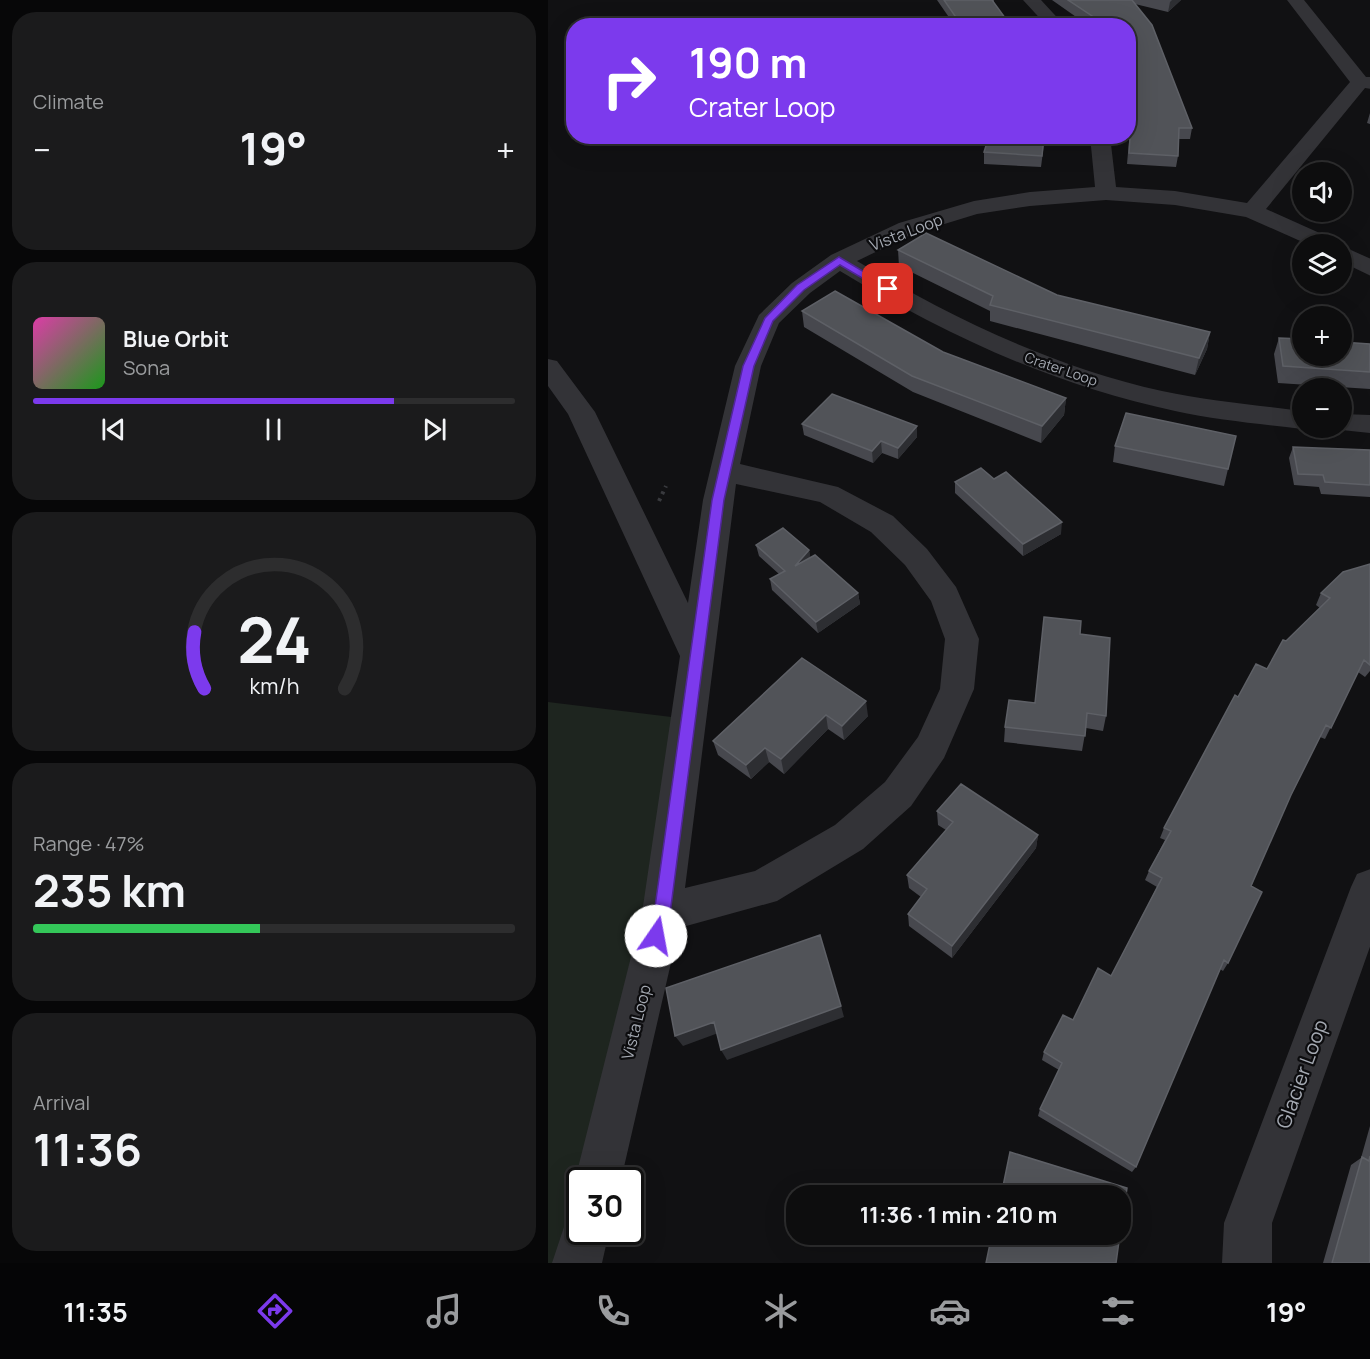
<!DOCTYPE html>
<html lang="en">
<head>
<meta charset="utf-8">
<style>
  body { margin:0; font-family:Manrope,sans-serif; background:#1b1b1c; color:#f1f3f6; height:100vh; display:flex; flex-direction:column; font-size:22px; white-space:nowrap }
  * { box-sizing:border-box; margin:0 }
  p { font-size:20px; color:#9a9c9e }
  .icon { flex:none; width:33px; height:33px; fill:none; stroke:currentColor; stroke-width:2; stroke-linecap:round; stroke-linejoin:round }
  .map { position:relative; flex:1; overflow:hidden }
  .panel { display:flex; flex-direction:column; gap:12px; padding:12px; background:#070708; width:548px }
  .panel>* { flex:none }
  .guide { position:absolute; left:18px; top:18px; width:570px; height:126px; border-radius:24px; box-shadow:0 6px 24px #0002,0 0 0 2px #2d2d2e; background:#7c3aed; color:#fff; overflow:hidden }
  .controls { position:absolute; left:744px; top:162px; display:grid; gap:12px }
  .controls a { display:grid; place-items:center; width:60px; height:60px; border-radius:50%; background:#0d0d0e; box-shadow:0 6px 24px #0002,0 0 0 2px #2d2d2e; font-size:30px }
  .speed { position:absolute; left:18px; top:1167px; display:flex; gap:12px; font-size:30px; font-weight:700; text-align:center }
  .speed>* { display:grid; place-content:center; width:78px; height:78px; border-radius:50%; background:#0d0d0e; box-shadow:0 6px 24px #0002,0 0 0 2px #2d2d2e; line-height:1 }
  .speed .limit { border:3px solid #111; border-radius:9px; background:#fff; color:#111 }
  .pin { position:absolute; display:grid; place-items:center; width:51px; height:51px; color:#fff; margin:-26px; border-radius:12px; box-shadow:0 3px 9px #0006 }
  .me { position:absolute; width:66px; margin:-33px; rotate:12deg; stroke-linejoin:round; filter:drop-shadow(0 0 4px #0008) }
  .turn { display:flex; align-items:center; gap:21px; height:126px; padding:0 24px; font-size:27px }
  .turn .icon { width:78px; height:78px; stroke-width:2.5 }
  .turn b { display:block; font-size:42px; line-height:51px }
  .big { font-size:45px; font-weight:700; line-height:1.1 }
  .panel .widget { flex:1; display:flex; flex-direction:column; justify-content:center; gap:9px; min-width:0; padding:0 21px; border-radius:24px; background:#1b1b1c }
  .panel .dial { align-items:center; gap:0 }
  .dial svg { height:156px; overflow:visible; fill:none; stroke:#2d2d2e; stroke-width:7; stroke-linecap:round; text-anchor:middle }
  .dial text { fill:#f1f3f6; stroke:none }
  .song { display:flex; align-items:center; gap:18px }
  .cover { width:72px; height:72px; border-radius:9px; background:linear-gradient(135deg,hsl(320 70% 55%),hsl(120 70% 35%)) }
  .played { height:6px; border-radius:3px; background:linear-gradient(90deg,#7c3aed 75%,#2d2d2e 75%) }
  .keys { display:flex; justify-content:space-around; direction:ltr }
  .heat { display:flex; justify-content:space-between; align-items:center; font-size:33px; direction:ltr }
  .charge { height:9px; border-radius:4px; background:linear-gradient(90deg,#34c759 47%,#2d2d2e 0) }
  .trip { position:absolute; left:238px; top:1185px; width:345px; height:60px; border-radius:24px; background:#0d0d0e; box-shadow:0 6px 24px #0002,0 0 0 2px #2d2d2e; font-weight:700; line-height:60px; text-align:center }
  .tab-bar { display:flex; height:96px; justify-content:space-around; align-items:center; background:#050506; color:#9a9c9e }
  .tab-bar .icon { width:42px; height:42px }
  .tab-bar .on { color:#7c3aed }
  .tab-bar b { font-size:27px; color:#f1f3f6 }
  main { display:flex; flex:1; min-height:0 }
  .map>svg:first-child { display:block }
</style>
</head>
<body>
<main>
<section class="panel">
<div class="widget"><p>Climate</p>
<div class="heat"><a>−</a><b class="big">19°</b><a>+</a></div>
</div>
<div class="widget">
<div class="song"><i class="cover"></i><div><b>Blue Orbit</b><p>Sona</p></div></div>
<div class="played"></div>
<div class="keys"><svg class="icon" aria-label="previous" viewBox="0 0 24 24"><path d="M18 5L8 12l10 7zM5 5v14"/></svg><svg class="icon" aria-label="pause" viewBox="0 0 24 24"><path d="M8 5v14M16 5v14"/></svg><svg class="icon" aria-label="next" viewBox="0 0 24 24"><path d="M6 5l10 7-10 7zM19 5v14"/></svg></div>
</div>
<div class="widget dial"><svg viewBox="0 0 100 80">
<path d="M14 69A42 42 0 1 1 86 69"/>
<path d="M14 69A42 42 0 0 1 9 40" stroke="#7c3aed"/>
<text x="50" y="56" font-size="32" font-weight="700">24</text>
<text x="50" y="72" font-size="11">km/h</text>
</svg></div>
<div class="widget"><p>Range · 47%</p><b class="big">235 km</b><div class="charge"></div></div>
<div class="widget"><p>Arrival</p><b class="big">11:36</b></div>
</section>
<div class="map">
<svg width="823" height="1263" viewBox="0 0 823 1263">
  <rect width="100%" height="100%" fill="#111113"/>
  <path fill="#1e251f" d="M0,702L140,719L114,913L50,1180H32V1232H37L29,1263H0Z"/>
  <g fill="none" stroke-linecap="round" stroke-linejoin="round">
    <path stroke="#393a3e" stroke-width="4" stroke-dasharray="3 4.5" stroke-linecap="butt" d="M111,501L118,486"/>
    <path fill="#333337" fill-rule="evenodd" d="M475,0H493L517,26H499Z
      M739,0H756L818,77H823V89L817,88L718,209L785,239L788,244H759L698,217L627,205L558,200L482,206L429,214L367,233L309,261C403,318 506,367 614,391C661,401 708,405 754,411V428H760L754,429C712,424 669,420 627,411C508,386 395,334 292,271L262,293L231,323L213,366L192,464L290,487L345,516L379,549L408,587L431,639L426,689L396,758L363,806L315,849L229,901L131,928L73,1180H32V1192L27,1180L94,913L132,656L20,414L0,386V359L9,361L47,412L140,603L155,500L187,366L211,315L244,283L283,255L351,223L426,201L482,192L547,187L542,136H562L568,187L627,191L699,203L802,82ZM188,484L272,502L323,532L357,565L383,601L397,639L392,689L370,737L337,782L287,825L207,871L137,888Z
      M794,246L823,259V276L794,262Z
      M794,414L823,415V433L784,429L783,428H794Z
      M823,869V944L724,1223V1263H674L676,1223L803,887L809,874Z
      M32,1210V1232H61L54,1263H4L20,1215Z"/>
  </g>
  <path fill="#47484e" d="M389,0H446V4L463,26H407Z
    M504,0H633L620,12L587,4L644,128L642,139H630V156L628,167L579,164L584,107H580V26H541Z
    M822,113V124L819,123Z
    M441,136H497L493,167L436,164V152Z
    M350,250L509,295L662,332L659,349L647,375L442,321V311L351,266Z
    M254,311L395,352L518,398L516,415L493,443L365,392L256,327Z
    M731,338L822,344V389L730,383L726,354Z
    M254,424L369,426V437L350,459L334,453L325,463L256,435Z
    M567,446L680,469L676,486L565,462Z
    M745,447L822,450V497L773,494L771,487L746,485L741,458Z
    M446,479L513,534L475,556L407,493V482Z
    M208,545L261,550L262,558L310,593L312,604L270,633L224,590L222,579L231,574L211,556Z
    M822,564V671L817,677L810,672L777,739L772,737L743,795L703,886L680,963L675,971L672,969L588,1167L584,1172L490,1116L492,1109L511,1070L494,1060L496,1052L563,976L609,887L597,880L601,871L617,840L612,838L616,828L690,697L719,669L738,641L772,608L768,605L773,593Z
    M532,634L558,716L555,731L538,728L534,751L456,742L457,727L487,703Z
    M254,658L320,716L296,740L280,729L236,774L221,762L203,779L170,755L165,741Z
    M389,811L490,835L488,848L404,958L361,926L360,914L373,897L361,888L359,875L398,830L390,825Z
    M822,1126V1263H775L803,1165L813,1158Z"/>
  <path fill="#2d2e32" d="M624,0H633L620,12L622,2Z
    M662,332L659,349L647,375L651,358Z
    M518,398L516,415L493,443L494,426Z
    M369,426V437L350,459V448Z
    M333,441L334,453L325,463L324,451Z
    M514,522L513,534L475,556V544Z
    M261,550L263,561L247,566Z
    M310,593L312,604L270,633L268,622Z
    M318,701L320,716L296,740L294,726Z
    M278,715L280,729L236,774L233,759Z
    M217,748L221,762L203,779L198,765Z
    M490,835L488,848L404,958V946Z
    M293,1006L296,1017L179,1060L173,1050Z
    M166,1022L173,1032L135,1046L127,1036Z"/>
  <path fill="#515358" stroke="#5e6066" stroke-width="1.5" d="M396,0H445H444L463,26H414Z
    M520,0H584L604,25L644,128H631L630,156L581,153L585,96H580V26H551L550,20Z
    M441,136H496L494,156L436,152Z
    M378,233L509,295L662,332L651,358L442,305L445,296L350,250Z
    M287,291L395,352L518,398L494,426L364,376L254,311Z
    M731,338L754,339V356H794V342L822,344V372L735,366Z
    M284,394L369,426L350,448L333,441L324,451L254,424Z
    M578,413L688,436L680,469L567,446Z
    M745,447L822,450V485L777,482L775,475L750,474Z
    M433,468L446,479L458,472L514,522L475,544L407,482Z
    M235,528L261,550L247,566L267,555L310,593L268,622L222,579L237,571L208,545Z
    M822,564V665L816,660L783,728L778,725L743,795L703,886L714,892L680,963L676,960L588,1167L492,1109L514,1063L496,1052L515,1015L525,1020L550,968L563,976L614,878L601,871L623,831L616,828L687,695L690,697L708,664L719,669L735,640L738,641L782,598L773,593L795,572Z
    M496,617L533,621L532,634L562,638L558,716L539,713L537,736L457,727L461,700L487,703Z
    M254,658L318,701L294,726L278,715L233,759L217,748L198,765L165,741Z
    M413,784L490,835L404,946L360,914L379,889L359,875L405,822L389,811Z
    M272,935L293,1006L173,1050L166,1022L127,1036L118,988Z
    M462,1152L579,1188L573,1228V1196H453Z
    M822,1156V1263H784L814,1157L821,1161Z
    M444,1234H572L568,1263H438Z"/>
  <path fill="#7c3aed" stroke="#51269a" stroke-width="1.5" d="M291,257L345,289L336,291L292,265L256,290L225,321L206,366L176,500L122,914L114,941L108,944L102,941L100,936L106,914L164,500L195,366L217,318L249,285Z"/>
  <g text-anchor="middle" stroke-width="4.5" stroke-linejoin="round" paint-order="stroke">
    <g font-size="14" fill="#a4a9b2" stroke="#0c0c0e">
      <text transform="translate(513 369) rotate(19)" y="5">Crater Loop</text>
    </g>
    <g font-size="16" fill="#a4a9b2" stroke="#0c0c0e">
      <text transform="translate(358 232) rotate(-21)" y="6">Vista Loop</text>
      <text transform="translate(88 1022) rotate(-76)" y="6">Vista Loop</text>
    </g>
    <g font-size="20" fill="#a4a9b2" stroke="#0c0c0e">
      <text transform="translate(754 1074) rotate(-70)" y="7">Glacier Loop</text>
    </g>
  </g>
</svg>
<div class="controls">
<a><svg class="icon" aria-label="sound" viewBox="0 0 24 24"><path d="M4 9h4l5-4v14l-5-4H4zM17 9q2 3 0 6"/></svg></a>
<a><svg class="icon" aria-label="layers" viewBox="0 0 24 24"><path d="M12 4l9 5-9 5-9-5zM3 14l9 5 9-5"/></svg></a>
<a>+</a>
<a>−</a>
</div>
<div class="speed"><div class="limit">30</div></div>
<div class="pin" style="left:340px;top:289px;background:#d93025"><svg class="icon" aria-label="arrive" viewBox="0 0 24 24"><path d="M6 21V4h12l-3 4 3 4H6"/></svg></div>
<svg class="me" style="left:108px;top:936px" viewBox="-20 -20 40 40"><circle r="19" fill="#fff"/><path d="M0-13L10 11 0 6-10 11z" fill="#7c3aed"/></svg>
<div class="trip">11:36 · 1 min · 210 m</div>
<div class="guide">
<div class="turn"><svg class="icon" aria-label="right" viewBox="0 0 24 24"><path d="M7 20v-9h11M14 6l5 5-5 5"/></svg><div><b>190 m</b>Crater Loop</div></div>
</div>
</div>
</main>
<nav class="tab-bar">
<b>11:35</b>
<svg class="icon on" aria-label="directions" viewBox="0 0 24 24"><path d="M12 3l9 9-9 9-9-9zM9 14v-3h6M13 9l2 2-2 2"/></svg>
<svg class="icon" aria-label="music" viewBox="0 0 24 24"><path d="M9 18V5l10-2v13"/><circle cx="6" cy="18" r="3"/><circle cx="16" cy="16" r="3"/></svg>
<svg class="icon" aria-label="phone" viewBox="0 0 24 24"><path d="M5 4h4l2 5-3 2q2 4 5 5l2-3 5 2v4C11 20 4 13 5 4z"/></svg>
<svg class="icon" aria-label="climate" viewBox="0 0 24 24"><path d="M12 3v18M4 7l16 10M4 17L20 7"/></svg>
<svg class="icon" aria-label="car" viewBox="0 0 24 24"><path d="M5 17H2v-5l4-1 3-4h7l3 4 3 1v5h-3M9 17h6M6 11h13"/><circle cx="7" cy="17" r="2"/><circle cx="17" cy="17" r="2"/></svg>
<svg class="icon" aria-label="filters" viewBox="0 0 24 24"><path d="M4 7h16M4 17h16"/><circle cx="9" cy="7" r="2"/><circle cx="15" cy="17" r="2"/></svg>
<b>19°</b>
</nav>
</body>
</html>
